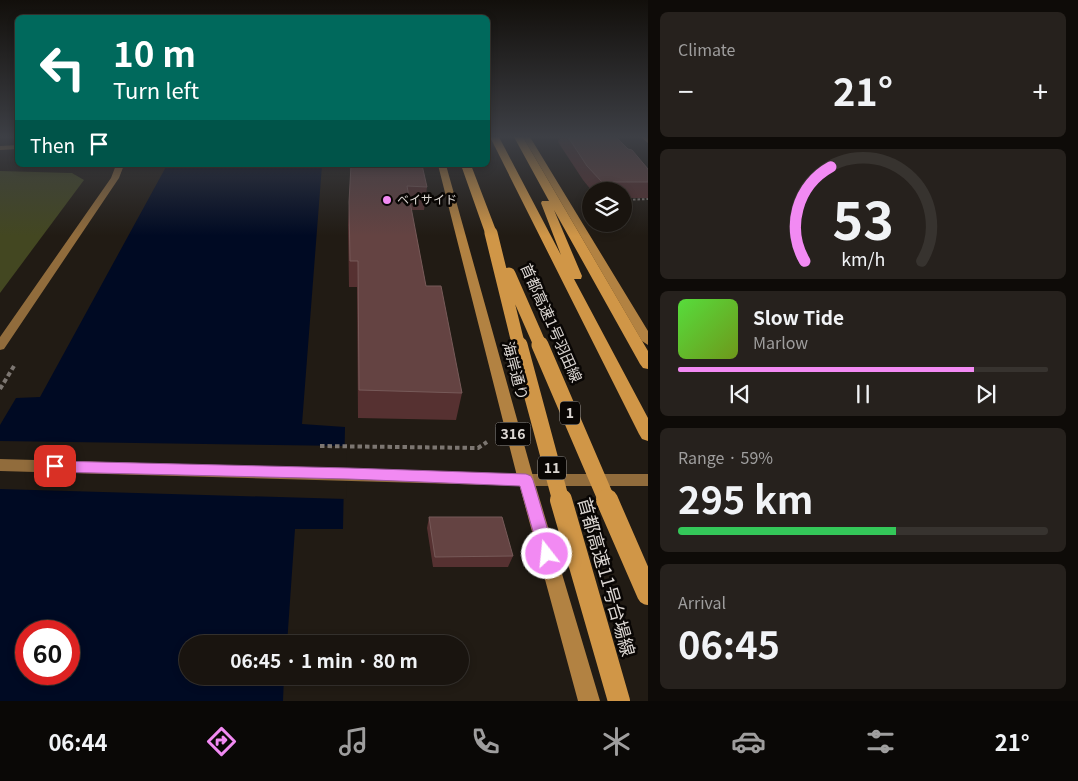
<!DOCTYPE html>
<html lang="en">
<head>
<meta charset="utf-8">
<style>
  body { margin:0; font-family:Georgia,"Noto Sans JP",serif; background:#26211d; color:#f1f3f6; height:100vh; display:flex; flex-direction:column; font-size:19px; white-space:nowrap }
  * { box-sizing:border-box; margin:0 }
  p { font-size:16px; color:#9f9e9e }
  .icon { flex:none; width:28px; height:28px; fill:none; stroke:currentColor; stroke-width:2; stroke-linecap:round; stroke-linejoin:round }
  .map { position:relative; flex:1; overflow:hidden }
  .drawer { display:flex; flex-direction:column; gap:12px; padding:12px; background:#0e0b08; width:430px }
  .drawer>* { flex:none }
  .guide { position:absolute; left:15px; top:15px; width:475px; height:152px; border-radius:8px; box-shadow:0 2px 8px #0003,0 0 0 1px #37332f; background:#00695c; color:#fff; overflow:hidden }
  .buttons { position:absolute; left:582px; top:182px; display:grid; gap:10px }
  .buttons a { display:grid; place-items:center; width:50px; height:50px; border-radius:50%; background:#19140f; box-shadow:0 2px 8px #0003,0 0 0 1px #37332f; font-size:25px }
  .speed { position:absolute; left:15px; top:620px; display:flex; gap:10px; font-size:25px; font-weight:700; text-align:center }
  .speed>* { display:grid; place-content:center; width:65px; height:65px; border-radius:50%; background:#19140f; box-shadow:0 2px 8px #0003,0 0 0 1px #37332f; line-height:1 }
  .speed .limit { border:8px solid #d22; background:#fff; color:#111 }
  .pin { position:absolute; display:grid; place-items:center; width:42px; height:42px; color:#fff; margin:-21px; border-radius:10px; box-shadow:0 2px 8px #0006 }
  .me { position:absolute; width:55px; margin:-28px; rotate:344deg; stroke-linejoin:round; filter:drop-shadow(0 0 4px #0008) }
  .turn { display:flex; align-items:center; gap:18px; height:105px; padding:0 15px; font-size:22px }
  .turn .icon { width:65px; height:65px; stroke-width:2.5 }
  .turn b { display:block; font-size:35px; line-height:42px }
  .then { display:flex; align-items:center; height:48px; padding:0 15px; background:#0003; gap:10px; font-size:19px }
  .big { font-size:38px; font-weight:700; line-height:1.1 }
  .drawer .card { flex:1; display:flex; flex-direction:column; justify-content:center; gap:8px; min-width:0; padding:0 18px; border-radius:8px; background:#26211d }
  .drawer .dial { align-items:center; gap:0 }
  .dial svg { height:130px; overflow:visible; fill:none; stroke:#37332f; stroke-width:7; stroke-linecap:round; text-anchor:middle }
  .dial text { fill:#f1f3f6; stroke:none }
  .song { display:flex; align-items:center; gap:15px }
  .cover { width:60px; height:60px; border-radius:8px; background:linear-gradient(135deg,hsl(110 70% 55%),hsl(80 70% 35%)) }
  .played { height:5px; border-radius:2px; background:linear-gradient(90deg,#f28af3 80%,#37332f 80%) }
  .keys { display:flex; justify-content:space-around; direction:ltr }
  .heat { display:flex; justify-content:space-between; align-items:center; font-size:28px; direction:ltr }
  .charge { height:8px; border-radius:4px; background:linear-gradient(90deg,#34c759 59%,#37332f 0) }
  .trip { position:absolute; left:179px; top:635px; width:290px; height:50px; border-radius:25px; background:#19140f; box-shadow:0 2px 8px #0003,0 0 0 1px #37332f; font-weight:700; line-height:50px; text-align:center }
  .menu { display:flex; height:80px; justify-content:space-around; align-items:center; background:#0a0806; color:#9f9e9e }
  .menu .icon { width:35px; height:35px }
  .menu .active { color:#f28af3 }
  .menu b { font-size:22px; color:#f1f3f6 }
  main { display:flex; flex:1; min-height:0 }
  .map>svg:first-child { display:block }
</style>
</head>
<body>
<main>
<div class="map">
<svg width="648" height="701" viewBox="0 0 648 701">
  <rect width="100%" height="100%" fill="#211b14"/>
  <path fill="#434721" d="M0,171L72,173L84,180L0,293Z"/>
  <path fill="#000a23" fill-rule="evenodd" d="M167,165H322L302,424L345,427L343,529H295L287,644H188V676H284L283,701H0V425L16,398L40,397ZM26,631H69V674H26Z"/>
  <path fill="#211b14" d="M0,441L347,446L346,499L0,489Z"/>
  <g fill="none" stroke-linecap="round" stroke-linejoin="round">
    <path stroke="#7c7671" stroke-width="2" stroke-dasharray="2.5 2" stroke-linecap="butt" d="M624,200L648,199"/>
    <path stroke="#7c7671" stroke-width="4" stroke-dasharray="4.5 3" stroke-linecap="butt" d="M0,389L14,366
      M320,446L478,448L487,442"/>
    <path fill="#916c3c" fill-rule="evenodd" d="M641,137H648V143Z
      M18,145V149L0,150V146Z
      M116,165H124L119,178L4,349L0,350V337L111,178Z
      M0,459L526,474H648V486H526L0,471Z"/>
    <path fill="#b28242" fill-rule="evenodd" d="M523,137H530L648,331V345L642,341Z
      M438,165H446L534,480L600,701H578L518,480Z"/>
    <path fill="#d09647" fill-rule="evenodd" d="M490,137H499L561,255L541,203L542,201H549L514,137H523L648,351V369L643,368L640,364L554,210L582,276L581,279H574L648,418V441L642,439L639,434Z
      M461,165H471L497,233L495,235L491,236L485,233Z"/>
    <path stroke="#d09647" stroke-width="13" d="M491,233L519,347
      M509,274L541,347"/>
    <path stroke="#d09647" stroke-width="17" d="M519,345L561,501
      M540,345L607,501"/>
    <path stroke="#d09647" stroke-width="22" d="M561,500L619,701
      M607,500L648,594"/>
  </g>
  <path fill="#563131" d="M558,137H616L648,169V198H624V191H592L583,180L558,142L559,139Z
    M351,165L427,187L424,210H411L426,286L462,393L456,420L358,418L357,287H349L348,225Z
    M429,517L513,556L508,567H433L427,528Z"/>
  <path fill="#644342" stroke="#775a59" d="M568,137H616L628,149L632,150L648,169V182H602L587,166Z
    M351,165H422L427,187L407,186L426,286H441L462,393L359,390L358,261H350L349,202Z
    M429,517H502L513,556L435,557Z"/>
  <linearGradient id="sky" x2="0" y2="1"><stop stop-color="#120f0b"/><stop offset="0.58" stop-color="#3d3f45"/><stop offset="1" stop-color="#3d3f45" stop-opacity="0"/></linearGradient>
  <rect width="648" height="236" fill="url(#sky)"/>
  <path fill="#f28af3" stroke="#9d5a9e" d="M55,461L349,468L526,474L531,476L533,480L555,554L552,559L547,561L541,559L520,486L349,479L55,472L50,470L48,466L50,463Z"/>
  <circle fill="#f28af3" stroke="#090604" stroke-width="2" cx="387" cy="200" r="5"/>
  <g text-anchor="middle" stroke-width="5" stroke-linejoin="round" paint-order="stroke">
    <g font-size="12" fill="#dbd6d2" stroke="#090604" text-anchor="start">
      <text x="397" y="204">ベイサイド</text>
    </g>
    <g fill="#090604" stroke="#9c9894" stroke-width="1">
      <rect x="560" y="401.5" width="20" height="23" rx="4"/>
      <rect x="495.5" y="422.5" width="35" height="23" rx="4"/>
      <rect x="538" y="456.5" width="28" height="23" rx="4"/>
    </g>
    <g font-size="14" font-weight="bold" fill="#dbd6d2">
      <text x="570" y="418">1</text>
      <text x="513" y="439">316</text>
      <text x="552" y="473">11</text>
    </g>
    <g font-size="15" fill="#dbd6d2" stroke="#090604">
      <text transform="translate(551 323) rotate(66)" y="5">首都高速1号羽田線</text>
      <text transform="translate(515 371) rotate(75)" y="5">海岸通り</text>
    </g>
    <g font-size="18" fill="#dbd6d2" stroke="#090604">
      <text transform="translate(606 577) rotate(74)" y="6">首都高速11号台場線</text>
    </g>
  </g>
</svg>
<div class="buttons">
<a><svg class="icon" aria-label="layers" viewBox="0 0 24 24"><path d="M12 4l9 5-9 5-9-5zM3 14l9 5 9-5"/></svg></a>
</div>
<div class="speed"><div class="limit">60</div></div>
<div class="pin" style="left:55px;top:466px;background:#d93025"><svg class="icon" aria-label="arrive" viewBox="0 0 24 24"><path d="M6 21V4h12l-3 4 3 4H6"/></svg></div>
<svg class="me" style="left:547px;top:554px" viewBox="-20 -20 40 40"><circle r="17" fill="#f28af3" stroke="#fff" stroke-width="3"/><path d="M0-11L8 9 0 5-8 9z" fill="#fff"/></svg>
<div class="trip">06:45 · 1 min · 80 m</div>
<div class="guide">
<div class="turn"><svg class="icon" aria-label="left" viewBox="0 0 24 24"><path d="M17 20v-9H6M10 6l-5 5 5 5"/></svg><div><b>10 m</b>Turn left</div></div>
<div class="then">Then<svg class="icon" aria-label="arrive" viewBox="0 0 24 24"><path d="M6 21V4h12l-3 4 3 4H6"/></svg></div>
</div>
</div>
<section class="drawer">
<div class="card"><p>Climate</p>
<div class="heat"><a>−</a><b class="big">21°</b><a>+</a></div>
</div>
<div class="card dial"><svg viewBox="0 0 100 80">
<path d="M14 69A42 42 0 1 1 86 69"/>
<path d="M14 69A42 42 0 0 1 30 11" stroke="#f28af3"/>
<text x="50" y="56" font-size="32" font-weight="700">53</text>
<text x="50" y="72" font-size="11">km/h</text>
</svg></div>
<div class="card">
<div class="song"><i class="cover"></i><div><b>Slow Tide</b><p>Marlow</p></div></div>
<div class="played"></div>
<div class="keys"><svg class="icon" aria-label="previous" viewBox="0 0 24 24"><path d="M18 5L8 12l10 7zM5 5v14"/></svg><svg class="icon" aria-label="pause" viewBox="0 0 24 24"><path d="M8 5v14M16 5v14"/></svg><svg class="icon" aria-label="next" viewBox="0 0 24 24"><path d="M6 5l10 7-10 7zM19 5v14"/></svg></div>
</div>
<div class="card"><p>Range · 59%</p><b class="big">295 km</b><div class="charge"></div></div>
<div class="card"><p>Arrival</p><b class="big">06:45</b></div>
</section>
</main>
<nav class="menu">
<b>06:44</b>
<svg class="icon active" aria-label="directions" viewBox="0 0 24 24"><path d="M12 3l9 9-9 9-9-9zM9 14v-3h6M13 9l2 2-2 2"/></svg>
<svg class="icon" aria-label="music" viewBox="0 0 24 24"><path d="M9 18V5l10-2v13"/><circle cx="6" cy="18" r="3"/><circle cx="16" cy="16" r="3"/></svg>
<svg class="icon" aria-label="phone" viewBox="0 0 24 24"><path d="M5 4h4l2 5-3 2q2 4 5 5l2-3 5 2v4C11 20 4 13 5 4z"/></svg>
<svg class="icon" aria-label="climate" viewBox="0 0 24 24"><path d="M12 3v18M4 7l16 10M4 17L20 7"/></svg>
<svg class="icon" aria-label="car" viewBox="0 0 24 24"><path d="M5 17H2v-5l4-1 3-4h7l3 4 3 1v5h-3M9 17h6M6 11h13"/><circle cx="7" cy="17" r="2"/><circle cx="17" cy="17" r="2"/></svg>
<svg class="icon" aria-label="filters" viewBox="0 0 24 24"><path d="M4 7h16M4 17h16"/><circle cx="9" cy="7" r="2"/><circle cx="15" cy="17" r="2"/></svg>
<b>21°</b>
</nav>
</body>
</html>
